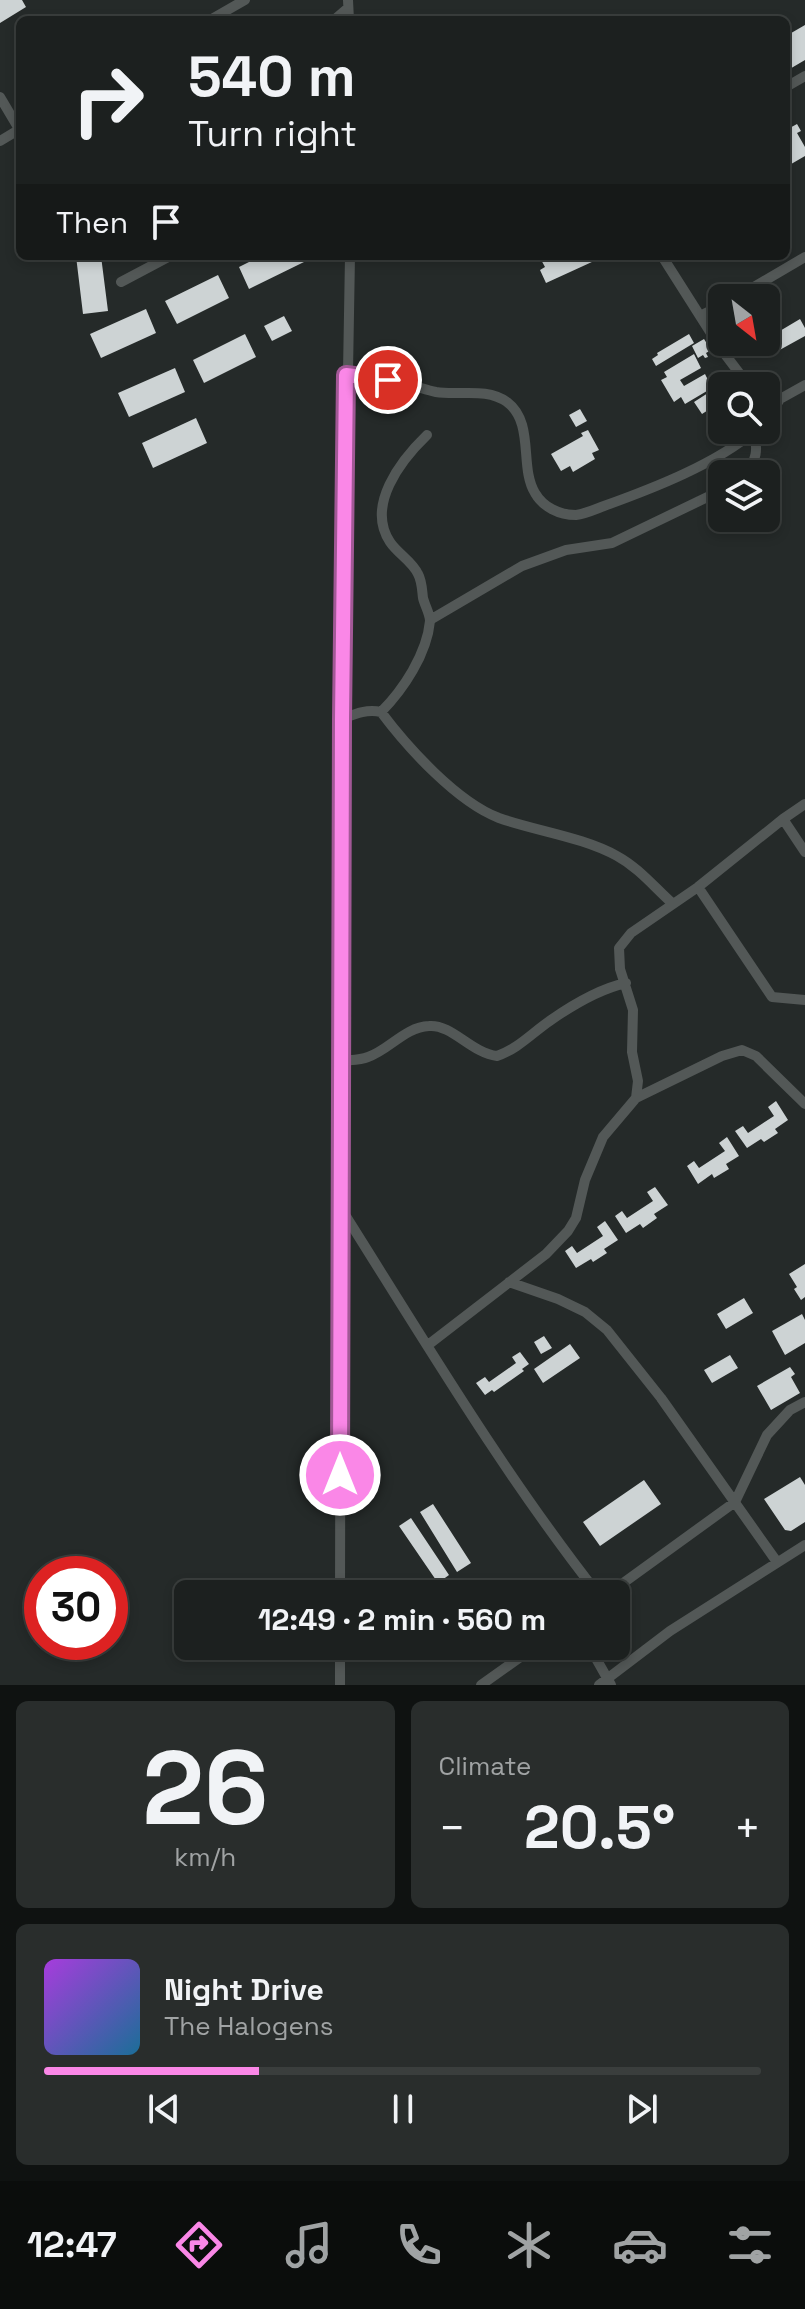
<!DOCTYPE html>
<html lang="en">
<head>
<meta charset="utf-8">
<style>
  body { margin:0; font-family:"Space Grotesk",sans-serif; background:#292d2c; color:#f1f3f6; height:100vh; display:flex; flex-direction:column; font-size:30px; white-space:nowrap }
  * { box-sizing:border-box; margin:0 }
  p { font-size:26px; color:#a0a3a4 }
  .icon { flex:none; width:44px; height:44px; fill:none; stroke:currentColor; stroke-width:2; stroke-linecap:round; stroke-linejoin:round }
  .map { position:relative; height:1685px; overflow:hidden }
  .drawer { display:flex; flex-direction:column; gap:16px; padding:16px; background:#0f1211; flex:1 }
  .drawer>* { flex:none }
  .top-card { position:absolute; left:16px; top:16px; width:774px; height:244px; border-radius:12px; box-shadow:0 4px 12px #0003,0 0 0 2px #3a3e3d; background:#1c201f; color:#f1f3f6; overflow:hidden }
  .needle { width:52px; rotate:149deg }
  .buttons { position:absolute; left:708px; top:284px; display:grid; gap:16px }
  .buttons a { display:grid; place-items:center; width:72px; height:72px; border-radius:12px; background:#1c201f; box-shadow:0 4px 12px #0003,0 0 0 2px #3a3e3d; font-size:40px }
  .speed { position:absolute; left:24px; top:1556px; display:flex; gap:16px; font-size:40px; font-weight:700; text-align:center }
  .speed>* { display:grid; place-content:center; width:104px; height:104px; border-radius:50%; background:#1c201f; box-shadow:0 4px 12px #0003,0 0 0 2px #3a3e3d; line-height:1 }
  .speed .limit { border:12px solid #d22; background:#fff; color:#111 }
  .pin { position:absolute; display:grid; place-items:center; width:68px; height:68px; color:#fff; margin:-34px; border:4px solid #fff; border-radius:50%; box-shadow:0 2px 8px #0007 }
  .me { position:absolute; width:88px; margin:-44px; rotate:0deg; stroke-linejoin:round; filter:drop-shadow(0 0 6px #0008) }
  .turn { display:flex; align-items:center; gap:28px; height:168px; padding:0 40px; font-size:36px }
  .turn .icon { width:104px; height:104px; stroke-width:2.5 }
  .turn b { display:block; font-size:56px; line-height:68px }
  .then { display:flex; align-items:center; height:76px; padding:0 40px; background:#0003; gap:16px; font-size:30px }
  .big { font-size:60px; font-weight:700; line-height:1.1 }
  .drawer .tile { flex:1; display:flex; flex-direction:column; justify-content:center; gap:12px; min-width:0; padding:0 28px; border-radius:12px; background:#292d2c }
  .drawer .dial { align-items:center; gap:0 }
  .dial b { font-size:104px; line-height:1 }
  .song { display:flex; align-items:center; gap:24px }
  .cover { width:96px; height:96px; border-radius:12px; background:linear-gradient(135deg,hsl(280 70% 55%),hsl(200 70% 35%)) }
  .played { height:8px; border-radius:4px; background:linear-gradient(90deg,#fa87e7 30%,#3a3e3d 30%) }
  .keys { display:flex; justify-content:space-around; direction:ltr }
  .heat { display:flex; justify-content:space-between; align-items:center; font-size:44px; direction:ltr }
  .drawer .tiles { flex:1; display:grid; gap:16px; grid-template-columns:1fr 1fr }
  .tile:last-child { grid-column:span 2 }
  .trip { position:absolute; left:174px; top:1580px; width:456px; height:80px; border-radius:12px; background:#1c201f; box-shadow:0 4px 12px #0003,0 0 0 2px #3a3e3d; font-weight:700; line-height:80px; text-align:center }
  .menu { display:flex; height:128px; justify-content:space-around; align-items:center; background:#0b0d0c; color:#a0a3a4 }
  .menu .icon { width:56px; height:56px }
  .menu .selected { color:#fa87e7 }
  .menu b { font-size:36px; color:#f1f3f6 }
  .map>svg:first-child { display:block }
</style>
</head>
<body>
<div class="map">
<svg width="805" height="1685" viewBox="0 0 805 1685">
  <rect width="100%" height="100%" fill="#252a29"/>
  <path fill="#cdd3d4" d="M0,0H22L26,7L0,23Z
    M805,25V60L788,70L786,36Z
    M797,124L801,131L797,133L805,147V156L786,167V130Z
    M76,256H101L108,311L83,314Z
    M261,256H301L304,262L249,289L239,267Z
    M539,256H605L546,283L540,270L545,267Z
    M218,275L229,298L177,324L165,301Z
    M146,309L156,333L101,358L90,334Z
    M284,316L292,331L272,341L264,326Z
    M800,319L805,328V336L776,352L768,338Z
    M245,334L256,357L204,383L193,360Z
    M689,334L694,343L656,366L652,359L658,355L657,353Z
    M704,339L711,350L706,353L708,357L705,358L703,355L698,358L692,346Z
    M694,354L701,368L680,380L684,386L705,374L712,388L685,404L681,397L674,402L661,380L667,377L664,372Z
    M175,368L185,392L129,417L118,393Z
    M708,393L716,405L702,414L694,402Z
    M580,409L587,421L576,427L569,415Z
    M196,418L207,443L153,468L142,443Z
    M588,430L599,450L592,453L595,459L573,472L570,466L561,471L551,454L583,436L581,433Z
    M776,1101L788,1120L775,1129L778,1133L764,1142L761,1139L747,1148L735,1131L743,1126L748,1133L774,1116L768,1107Z
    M727,1137L739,1156L726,1164L729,1169L714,1178L712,1174L698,1184L687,1166L694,1161L699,1168L725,1151L719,1143Z
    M655,1187L668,1205L654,1214L657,1218L643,1228L640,1224L626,1233L615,1216L622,1211L627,1218L653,1201L647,1192Z
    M605,1221L618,1240L604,1249L607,1253L593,1262L591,1259L576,1268L565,1251L572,1246L577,1253L603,1236L597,1227Z
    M805,1264V1297L801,1300L794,1289L797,1287L789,1274Z
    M744,1298L753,1313L726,1329L717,1314Z
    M802,1314L805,1320V1343L785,1355L772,1331Z
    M544,1336L552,1348L541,1354L534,1342Z
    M570,1344L580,1358L543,1383L534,1369Z
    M520,1352L529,1364L522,1369L524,1371L494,1392L492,1390L485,1395L476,1383L485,1377L489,1382L516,1363L512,1357Z
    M730,1355L738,1368L712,1383L704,1370Z
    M790,1367L795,1374L791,1377L800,1393L771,1410L757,1386Z
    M800,1477L805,1485V1522L791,1531L785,1530L764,1499Z
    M644,1480L661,1504L600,1546L583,1522Z
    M433,1504L471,1563L457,1572L420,1512Z
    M411,1518L449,1575L438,1583L399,1526Z"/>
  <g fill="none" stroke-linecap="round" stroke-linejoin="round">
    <path stroke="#535857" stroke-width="10" d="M348,0L349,20
      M210,20L245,0
      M334,20L348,8
      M786,87L805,76
      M0,97L19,129
      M0,141L20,129
      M662,256L721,349L749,386
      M121,282L170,256
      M735,298L805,257
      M700,316L722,305
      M346,375C366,378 387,380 406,384C416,386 426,390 436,392C459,396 486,387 507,402C535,423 519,467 535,493C543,507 559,515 576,515C585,514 596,509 604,506C654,488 716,464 756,430
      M766,397L780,399
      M766,421L780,399L805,385
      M745,474C757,460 758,450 754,432
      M430,620L522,566L566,550L612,543L722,490
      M381,712C403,690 427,654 430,621C430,614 425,606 423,598C422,590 422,581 418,574C412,561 398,554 390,542C366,506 400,461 427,435
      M342,719C355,714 366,709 381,712C408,748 457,802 499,818C536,831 583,837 617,856C639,868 654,887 673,904
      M783,819L805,852
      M698,887L772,997L805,1000
      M343,1061C351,1060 360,1060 368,1057C389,1050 405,1027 429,1026C452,1024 471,1053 497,1056C518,1049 533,1032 551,1020C574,1004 599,989 626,983
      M636,1098L722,1056L742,1050L756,1056L805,1104
      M342,1210C424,1340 503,1473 598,1594
      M509,1282L558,1299L585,1312L607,1330L661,1398L777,1562
      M428,1345L546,1254L568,1231L576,1218L585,1180L603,1137L636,1098L638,1081L632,1052L633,1010L620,969L619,948L631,933L698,887L783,819L805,804
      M340,1594L342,719L350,256
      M608,1594L735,1502L767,1435L790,1410L805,1402
      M340,1646V1685
      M589,1646L611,1685
      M481,1685L536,1646
      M599,1685L670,1631L805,1545"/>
  </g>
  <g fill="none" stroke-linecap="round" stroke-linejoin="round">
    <defs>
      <path id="route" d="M340,1475L342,719L346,375L388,380"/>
    </defs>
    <use href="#route" stroke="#a25896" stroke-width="20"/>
    <use href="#route" stroke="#fa87e7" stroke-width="14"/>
  </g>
</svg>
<div class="buttons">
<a><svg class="needle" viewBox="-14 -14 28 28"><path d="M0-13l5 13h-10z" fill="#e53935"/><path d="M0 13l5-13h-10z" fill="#a0a3a4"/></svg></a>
<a><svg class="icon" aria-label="search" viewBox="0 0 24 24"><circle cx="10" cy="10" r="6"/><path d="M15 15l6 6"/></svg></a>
<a><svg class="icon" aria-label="layers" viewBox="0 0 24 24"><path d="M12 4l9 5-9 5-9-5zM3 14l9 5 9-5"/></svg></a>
</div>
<div class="speed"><div class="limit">30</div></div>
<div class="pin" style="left:388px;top:380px;background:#d93025"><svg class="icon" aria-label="arrive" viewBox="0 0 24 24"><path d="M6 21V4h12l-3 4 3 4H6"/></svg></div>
<svg class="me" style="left:340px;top:1475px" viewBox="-20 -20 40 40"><circle r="17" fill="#fa87e7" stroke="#fff" stroke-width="3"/><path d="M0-11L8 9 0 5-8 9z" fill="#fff"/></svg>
<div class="trip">12:49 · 2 min · 560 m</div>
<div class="top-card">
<div class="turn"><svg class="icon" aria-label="right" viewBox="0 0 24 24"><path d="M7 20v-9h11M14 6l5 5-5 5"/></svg><div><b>540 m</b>Turn right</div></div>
<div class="then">Then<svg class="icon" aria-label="arrive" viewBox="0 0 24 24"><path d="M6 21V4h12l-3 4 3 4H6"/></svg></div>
</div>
</div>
<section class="drawer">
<div class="tiles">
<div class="tile dial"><b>26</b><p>km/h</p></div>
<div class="tile"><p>Climate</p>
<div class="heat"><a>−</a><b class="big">20.5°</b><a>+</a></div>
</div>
<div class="tile">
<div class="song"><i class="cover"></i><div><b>Night Drive</b><p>The Halogens</p></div></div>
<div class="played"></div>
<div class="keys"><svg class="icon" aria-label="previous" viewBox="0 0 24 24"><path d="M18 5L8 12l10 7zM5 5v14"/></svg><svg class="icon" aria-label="pause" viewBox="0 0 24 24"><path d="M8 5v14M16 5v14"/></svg><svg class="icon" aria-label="next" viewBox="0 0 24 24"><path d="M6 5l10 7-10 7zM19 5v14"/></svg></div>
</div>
</div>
</section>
<nav class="menu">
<b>12:47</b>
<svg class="icon selected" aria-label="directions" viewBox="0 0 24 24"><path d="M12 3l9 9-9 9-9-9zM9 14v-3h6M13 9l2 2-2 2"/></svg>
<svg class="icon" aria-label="music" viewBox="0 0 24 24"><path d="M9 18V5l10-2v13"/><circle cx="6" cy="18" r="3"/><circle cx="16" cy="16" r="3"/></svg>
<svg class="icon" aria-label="phone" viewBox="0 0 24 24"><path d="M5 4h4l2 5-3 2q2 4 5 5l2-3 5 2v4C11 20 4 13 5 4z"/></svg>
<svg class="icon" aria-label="climate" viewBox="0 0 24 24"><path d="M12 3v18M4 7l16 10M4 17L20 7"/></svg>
<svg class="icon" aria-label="car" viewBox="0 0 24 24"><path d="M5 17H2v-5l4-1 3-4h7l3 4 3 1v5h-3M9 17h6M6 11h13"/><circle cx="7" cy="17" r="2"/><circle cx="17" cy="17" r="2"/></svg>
<svg class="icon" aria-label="filters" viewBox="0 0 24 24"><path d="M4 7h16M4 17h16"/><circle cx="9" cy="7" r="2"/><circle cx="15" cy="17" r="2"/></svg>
</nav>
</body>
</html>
